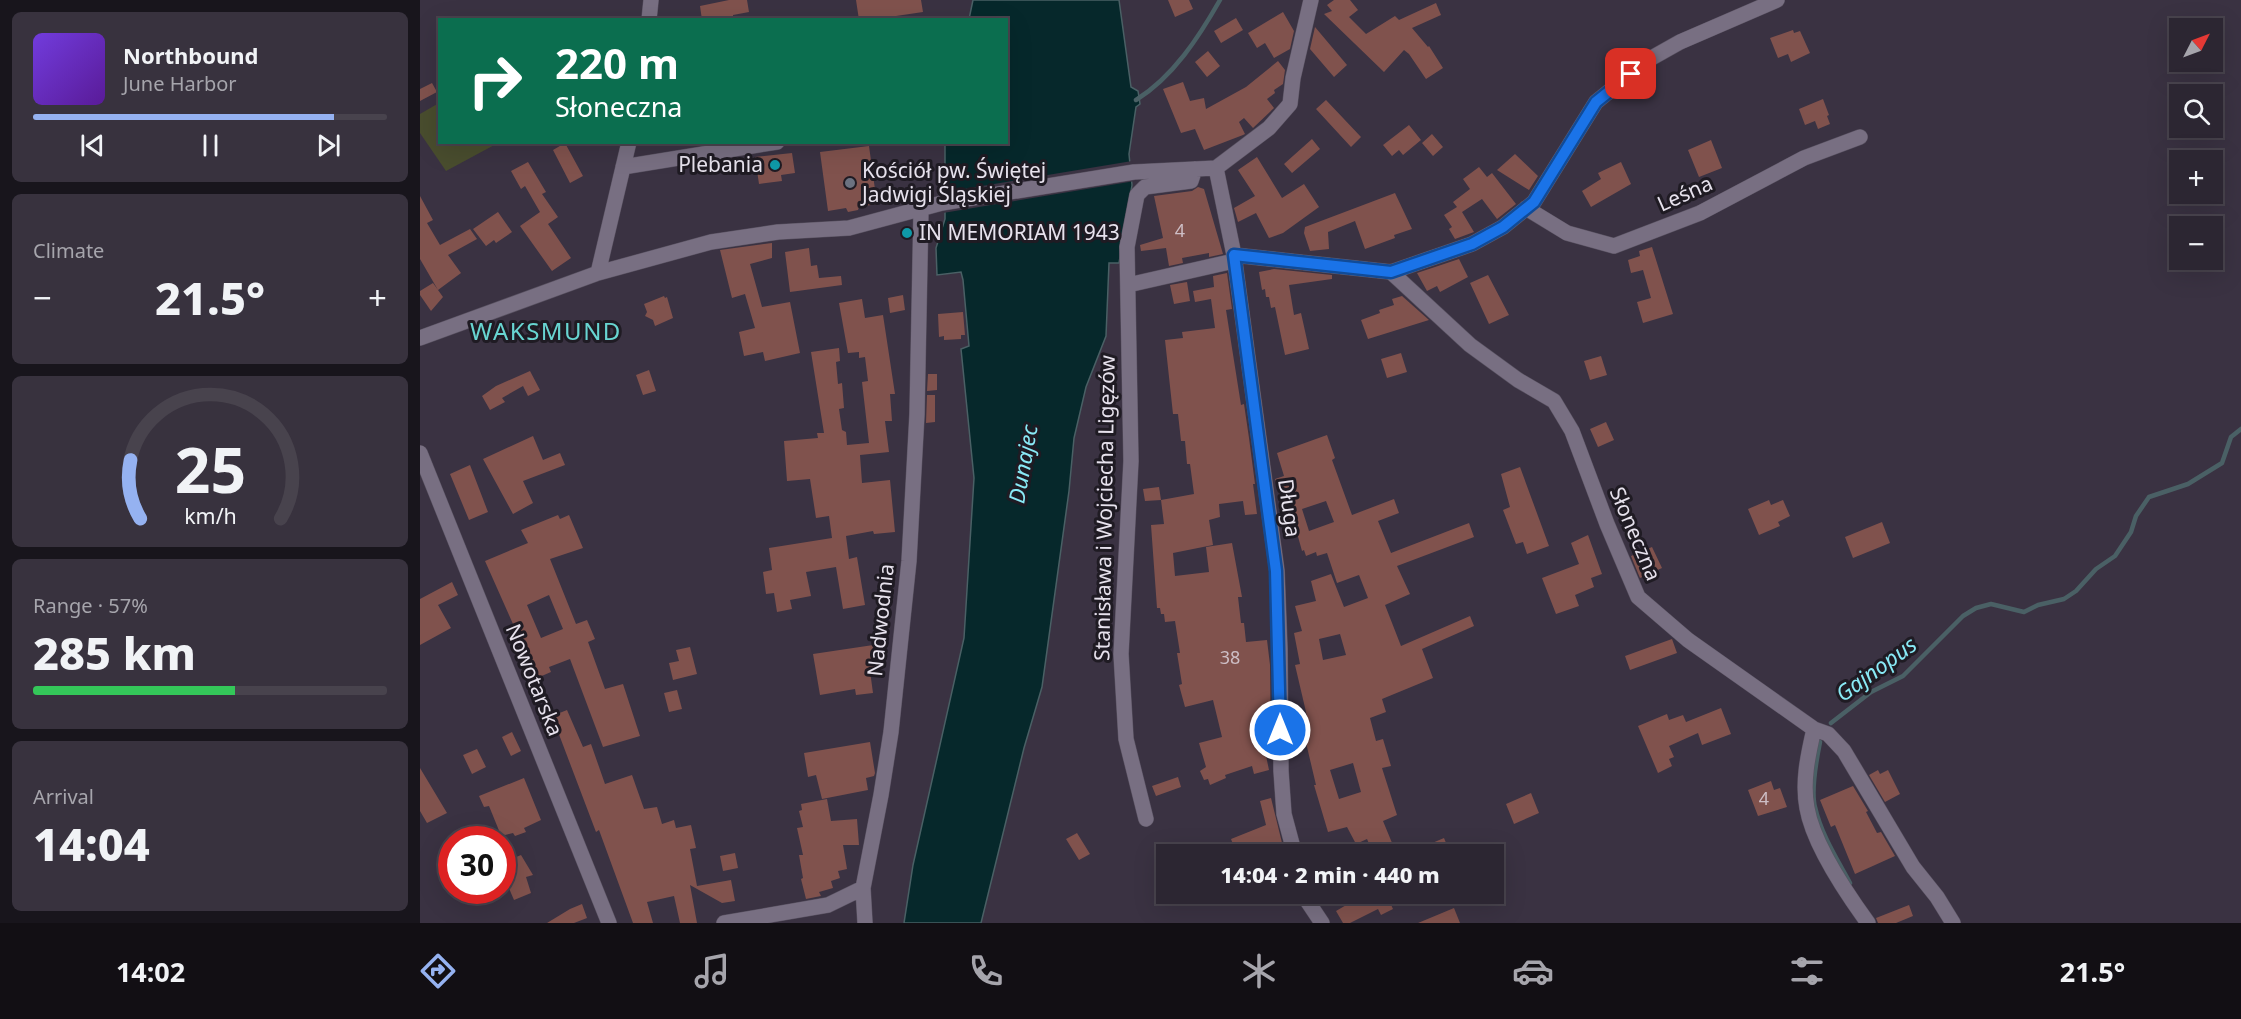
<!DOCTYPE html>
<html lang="en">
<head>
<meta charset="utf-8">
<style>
  body { margin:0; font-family:"Noto Sans",sans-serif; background:#38323e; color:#f1f3f6; height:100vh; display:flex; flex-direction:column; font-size:22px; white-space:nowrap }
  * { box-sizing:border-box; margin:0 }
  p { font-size:20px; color:#a6a5ac }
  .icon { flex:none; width:33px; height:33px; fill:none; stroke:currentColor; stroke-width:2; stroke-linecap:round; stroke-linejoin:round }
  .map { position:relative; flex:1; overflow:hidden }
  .drawer { display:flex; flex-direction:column; gap:12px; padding:12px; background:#18151c; width:420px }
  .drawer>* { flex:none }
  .banner { position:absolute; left:18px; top:18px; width:570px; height:126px; border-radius:0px; box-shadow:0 6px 24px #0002,0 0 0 2px #48434d; background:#0b6e4f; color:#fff; overflow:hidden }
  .needle { width:39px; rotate:48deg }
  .fabs { position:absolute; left:1749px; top:18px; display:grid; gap:12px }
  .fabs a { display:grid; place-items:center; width:54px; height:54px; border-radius:0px; background:#2c2632; box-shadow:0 6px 24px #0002,0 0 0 2px #48434d; font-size:30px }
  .speed { position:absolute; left:18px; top:826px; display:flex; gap:12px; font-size:30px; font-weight:700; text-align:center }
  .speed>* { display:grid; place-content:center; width:78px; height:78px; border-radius:50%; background:#2c2632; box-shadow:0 6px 24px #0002,0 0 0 2px #48434d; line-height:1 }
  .speed .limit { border:9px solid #d22; background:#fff; color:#111 }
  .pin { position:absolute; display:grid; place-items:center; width:51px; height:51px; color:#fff; margin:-26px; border-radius:12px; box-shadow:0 3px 9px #0006 }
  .me { position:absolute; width:66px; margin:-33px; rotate:0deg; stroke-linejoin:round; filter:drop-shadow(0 0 4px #0008) }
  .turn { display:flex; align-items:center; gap:21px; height:126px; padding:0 18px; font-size:27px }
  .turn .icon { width:78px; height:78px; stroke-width:2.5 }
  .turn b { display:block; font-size:42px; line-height:51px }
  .big { font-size:45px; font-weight:800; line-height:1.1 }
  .drawer .tile { flex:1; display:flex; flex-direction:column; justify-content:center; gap:9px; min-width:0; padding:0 21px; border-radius:9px; background:#38323e }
  .drawer .dial { align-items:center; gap:0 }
  .dial svg { height:156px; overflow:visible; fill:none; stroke:#48434d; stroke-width:7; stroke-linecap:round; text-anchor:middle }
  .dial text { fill:#f1f3f6; stroke:none }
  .song { display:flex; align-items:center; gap:18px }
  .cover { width:72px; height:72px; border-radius:9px; background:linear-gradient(135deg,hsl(260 70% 55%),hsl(270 70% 35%)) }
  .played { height:6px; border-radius:3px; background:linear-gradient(90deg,#95b2f1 85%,#48434d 85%) }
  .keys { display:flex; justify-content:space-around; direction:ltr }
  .heat { display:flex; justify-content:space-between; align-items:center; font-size:33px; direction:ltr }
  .charge { height:9px; border-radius:4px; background:linear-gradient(90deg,#34c759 57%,#48434d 0) }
  .trip { position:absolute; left:736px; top:844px; width:348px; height:60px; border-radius:0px; background:#2c2632; box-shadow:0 6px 24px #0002,0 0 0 2px #48434d; font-weight:800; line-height:60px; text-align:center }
  .tab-bar { display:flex; height:96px; justify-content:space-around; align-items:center; background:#120f14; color:#a6a5ac }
  .tab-bar .icon { width:42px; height:42px }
  .tab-bar .on { color:#95b2f1 }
  .tab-bar b { font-size:27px; color:#f1f3f6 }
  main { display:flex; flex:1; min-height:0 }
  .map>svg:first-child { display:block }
</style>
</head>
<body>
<main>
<section class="drawer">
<div class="tile">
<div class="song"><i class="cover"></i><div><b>Northbound</b><p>June Harbor</p></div></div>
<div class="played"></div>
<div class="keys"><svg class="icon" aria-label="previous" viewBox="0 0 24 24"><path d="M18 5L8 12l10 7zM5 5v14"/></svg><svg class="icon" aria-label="pause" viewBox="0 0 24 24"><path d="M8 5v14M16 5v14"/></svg><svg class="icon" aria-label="next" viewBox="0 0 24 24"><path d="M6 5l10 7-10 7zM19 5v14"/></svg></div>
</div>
<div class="tile"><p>Climate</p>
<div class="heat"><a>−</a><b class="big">21.5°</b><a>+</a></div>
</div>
<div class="tile dial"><svg viewBox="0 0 100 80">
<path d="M14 69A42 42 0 1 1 86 69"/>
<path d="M14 69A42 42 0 0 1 9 39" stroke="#95b2f1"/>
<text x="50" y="56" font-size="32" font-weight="700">25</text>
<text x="50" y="72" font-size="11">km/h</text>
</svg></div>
<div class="tile"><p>Range · 57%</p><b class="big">285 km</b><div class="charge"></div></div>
<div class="tile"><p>Arrival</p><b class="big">14:04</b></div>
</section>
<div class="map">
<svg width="1821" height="923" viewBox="0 0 1821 923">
  <rect width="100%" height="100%" fill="#3a3242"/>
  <path fill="#494d2e" d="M19,103L20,142L78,143L26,171L0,133V114Z"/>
  <path fill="#06282b" stroke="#4a6065" stroke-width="1.5" d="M553,0H699L711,87L718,91L720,104L716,107L709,154L712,185L699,263H689L686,336L666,387L654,438L649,491L622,687L604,748L561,923H484L493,865L544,638L554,478L541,349L549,346L543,280L541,272L517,275L516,248L525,219V143L586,142V20L549,19Z"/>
  <path fill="#3a3242" d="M712,161L715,181L523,213L520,193Z"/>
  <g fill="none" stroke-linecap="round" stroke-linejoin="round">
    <path stroke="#4a6065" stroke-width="4.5" d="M716,100C753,77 779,37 800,0
      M1411,723L1451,692L1483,676L1543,616L1556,608L1571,604L1604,612L1618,605L1644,599L1656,591L1676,569L1695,556L1711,532L1716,516L1729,497L1768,484L1802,463L1811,437L1821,429
      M1400,742C1397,757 1391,792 1395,807C1401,834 1417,859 1430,883"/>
  </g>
  <path fill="#80524d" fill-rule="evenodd" d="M309,0H327L329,12L313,15V20H282L280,6Z
    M436,0H501L503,12L476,16V20H439Z
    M748,0H769L773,9L755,17Z
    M914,0H930L938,10L929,17L946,34L975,16L979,20L1016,3L1021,15L992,28L1008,47L1009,46L1023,68L1006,79L989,54L984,50L964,72L904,14L912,11L907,5Z
    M863,12L874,31L870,49L854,58L845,43L837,48L828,33Z
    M816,18L823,30L801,43L794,31Z
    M895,27L927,65L914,77L890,49Z
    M1373,30L1374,33L1380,31L1390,53L1371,62L1368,54L1358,58L1350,38Z
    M788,51L800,66L787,77L775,62Z
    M858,61L865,70L863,84L854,90L855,93L847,99L854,108L833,128L824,118L819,122L825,134L823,135L784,150L775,129L761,133L743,89L763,82L770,101L784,98L786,109L826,87Z
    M12,83L17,92L0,101V89Z
    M1403,99L1409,115L1407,116L1410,124L1398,129L1395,121L1385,125L1379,109Z
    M906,100L941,137L931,147L896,109Z
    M989,125L1001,140L983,155L979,150L972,156L963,145Z
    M1012,134L1023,147L1013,156L1002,143Z
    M892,139L900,149L872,173L864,164Z
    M1291,140L1302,168L1279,177L1268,150Z
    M145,143L163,176L150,183L133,150Z
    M449,146L457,204L439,207L438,210L428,212L426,208L408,211L400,152Z
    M372,153L375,173L361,175L362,181L339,184L335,157Z
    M1095,154L1118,176L1109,190L1077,170Z
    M837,157L862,198L884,184L899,207L863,233L849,238L836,213L818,222L814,208L835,196L818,170Z
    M108,162L126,192L122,194L138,217L128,224L151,258L132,271L100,226L120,212L105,186L101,189L91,171Z
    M1201,162L1211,184L1171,207L1162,191L1181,179L1178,173Z
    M1059,167L1067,177L1072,173L1096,204L1077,219L1062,199L1042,212L1054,232L1035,239L1029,229L1032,227L1024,215L1037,207L1033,202L1050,189L1043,179Z
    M778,187L784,189L803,254L789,257V253L762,258L763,263L749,266L746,248L721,251L720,245L743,238L734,196L772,191Z
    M975,193L992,229L974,235L975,238L945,249L935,221L908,232L909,249L890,251L884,233L885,227Z
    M0,196L13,220L7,223L20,245L50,229L57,239L28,255L41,273L18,290L0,259Z
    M78,212L92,232L76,243L74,240L66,246L53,229Z
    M352,243V258L330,264L342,307L370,302L380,353L345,361L343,352L324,356L319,332L335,328L325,294L312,298L300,250Z
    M1232,247L1253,314L1223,323L1217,302L1231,298L1223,270L1211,273L1208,260L1220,256L1219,251Z
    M389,248L391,266L397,265L399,278L421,276L422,285L370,292L365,252Z
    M1039,259L1048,277L1020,292L1017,286L1007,291L997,273Z
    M854,269L912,275V279L869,285L874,315L881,313L889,349L865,355L855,307L851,308L849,297H846L845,289L842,290L839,272Z
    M807,273L812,309L806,310L821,405L824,404L829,438L835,484H833L837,514L825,515L823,501L799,504L800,517L789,520L793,545L753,553L755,576L789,572L786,547L812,543L822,597H818L821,623H824L826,642L847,640L850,665L851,750L845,751L849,770L834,774L832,766L805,775L806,778L790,785L788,779L784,780L780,771L786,767L779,743L802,737L793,700L765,707L759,685L762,684L757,653H760L755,621L745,622L744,614H741L740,608H737L731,525L744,524L741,500L774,494L770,464H767L765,441H761L758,414H753L745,340L763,338L762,332L795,328L791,299L775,302L773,291L794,287L793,276Z
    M1068,275L1089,315L1069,324L1050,283Z
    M767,282L770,301L754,304L750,285Z
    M13,283L23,297L11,311L0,295V291Z
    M483,295L485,310L470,313L468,298Z
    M244,296L245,298L247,297L253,318L235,326L233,320L225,316L227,312L224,304Z
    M982,296L1009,320L948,339L941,320L960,313L959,310L974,305L972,299Z
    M442,299L445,318L463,315L475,394H470L472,421H465L469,452L440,455L442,483L470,480L475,532L454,534L453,531L426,536L429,559L437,557L445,605L423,609L416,567L386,572L391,596L370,600L372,609L357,612L354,593L346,594L343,572L352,570L349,548L412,538L409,516L396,518L390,479L367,481L364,441L398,438L397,433H404L391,352L419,348L420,361L416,362L418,384L422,383L424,408L419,409L422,430L426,432L427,445L449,443L442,382L448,381L445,357L439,358V352L428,353L419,303Z
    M543,312L545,335H541V339L524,340V336L519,337L518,314Z
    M981,353L987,372L967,378L961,359Z
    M1181,356L1187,375L1170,380L1164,361Z
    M229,370L236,391L223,395L216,375Z
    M110,371L120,390L108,396L103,386L82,398L85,402L70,410L62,396L76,386Z
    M508,374H517V390L507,391Z
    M507,395H515V422L506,423Z
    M1186,422L1194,440L1178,447L1170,429Z
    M907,435L915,458L912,460L932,515L974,499L979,513L958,521L971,553L1049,523L1054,537L977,566L990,594L965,605L981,646L1050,616L1054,626L1002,649L1013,678L962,699L966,712L950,718L956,741L963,739L971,766L962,768L977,815L963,821L977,855H954L947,839L936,844L927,827L908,832L894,785H896L883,730L890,729L875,665L880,664L874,633L882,631L875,606L896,601L891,581L911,574L924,607L948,598L939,575L917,583L907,553L897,556L896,552L886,556L884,550L882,551L877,533L871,535L855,479L864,476L857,453ZM906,501L914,522L889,531L882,509ZM920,634L926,655L903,660L899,639ZM933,763L941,792L919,799L910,770Z
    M113,436L123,460L140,453L145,465L103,481L113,503L93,514L63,459Z
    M50,465L68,512L49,520L30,474Z
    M1100,467L1129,546L1107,554L1103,542L1096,544L1083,510L1090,507L1081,474Z
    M739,487L741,500L725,501L723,489Z
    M1349,500L1351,505L1363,500L1370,516L1358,522L1360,526L1339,535L1328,509Z
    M138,515L140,519L149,515L163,548L130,559L156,624L167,620L175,639L168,642L185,689L203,684L220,736L183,747L150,659L129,667L131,672L117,678L65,561L108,543L101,530ZM129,595L143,629L121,638L107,605Z
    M1462,522L1470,543L1433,558L1425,537Z
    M1168,535L1182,574L1171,578L1174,587L1155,595L1159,606L1136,614L1122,578L1159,564L1151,543Z
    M1232,547L1242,568L1220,578L1211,556Z
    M32,582L38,595L18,605L31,628L0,645V599Z
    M1252,639L1257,653L1210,670L1205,656Z
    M460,644L462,666H457L458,671H450L453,693L436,695L435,689L400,695L393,654Z
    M270,647L277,674L253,680L249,663L259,661L256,650Z
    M257,690L262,709L249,712L244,693Z
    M1301,708L1311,734L1282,745L1278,733L1249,746L1254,757L1249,759L1252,766L1238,773L1218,726L1247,714L1249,720L1263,715L1266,722Z
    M147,710L163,747L171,744L185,784L212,775L224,809L237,807L242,824L254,820L256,828L271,825L276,848L270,849L277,886L311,880L315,901L302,903L270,885L277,923H260L254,896L227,902L233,923H213L179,830L176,832L132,716Z
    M92,732L101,751L91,756L82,737Z
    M450,742L455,773L454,776L446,778L448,790L402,799L396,775L388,777L384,753Z
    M57,749L66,767L52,774L43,755Z
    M0,768L27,813L7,823L0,811Z
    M1458,770L1460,774L1468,770L1480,794L1465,802L1449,775Z
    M758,777L761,787L736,796L732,786Z
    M104,778L121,820L104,828L106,832L95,836L93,833L85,835L80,833L69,806L64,807L59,796Z
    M1351,781L1354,790L1360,788L1367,807L1338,816L1328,790Z
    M1433,786L1448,811L1446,812L1457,833L1461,832L1475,856L1435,874L1415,825L1411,827L1400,800Z
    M1111,793L1119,813L1094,824L1086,804Z
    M851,798L865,855H817L811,839L846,825L840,801Z
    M407,799L411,821L437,819L439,845H423L427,869L418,871L420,878L411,881L413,888L399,892L401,896L386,899L381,879L383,878L379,855H383L377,828L383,827L379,811L382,810L381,804Z
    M657,833L670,854L659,860L646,839Z
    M1024,838L1031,855H984Z
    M315,853L318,868L303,871L300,856Z
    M101,855L113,875L106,877L111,893L94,900L82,872V863Z
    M944,894H966L973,909L961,915L958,909L930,923H923L916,911L928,904L927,902Z
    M162,904L167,918L154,923H127L150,909Z
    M1489,905L1493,916L1476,923H1458L1456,918Z
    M1034,908L1040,923H998Z"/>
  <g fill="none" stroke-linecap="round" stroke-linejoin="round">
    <defs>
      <path id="minor" d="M229,20L231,0
        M203,167L357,142
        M796,168L814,255L857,571L860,649L861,771L864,814L875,855
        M796,168L849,128L870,104L873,78L891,0
        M1106,208L1147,233L1194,246L1280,213L1384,158L1440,137
        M814,255L971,272L1050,345L1098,380L1134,401L1152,431L1187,524L1218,597L1268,640L1394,729L1408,734L1424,751L1493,867L1517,897L1533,923
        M971,272L1052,244L1083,227L1114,202L1176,102L1228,60L1260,42L1357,0
        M178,273L209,142
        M708,285L814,261
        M0,338L178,273L291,242L358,232L429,228L522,203L714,172L796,168
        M0,453L189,923
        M1394,729C1388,755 1382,782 1387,808C1393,843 1427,894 1448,923
        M726,819L706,739L701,654L711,461L707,247L717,195L725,187L771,181L775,169
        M886,894L888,902L902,923
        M304,923L408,905L443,888
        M445,923L443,888L461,795L471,732L489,561L497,414L501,210"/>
    </defs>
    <use href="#minor" stroke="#585160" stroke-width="16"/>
    <use href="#minor" stroke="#786f82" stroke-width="15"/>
  </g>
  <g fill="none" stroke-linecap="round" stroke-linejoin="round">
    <defs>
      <path id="route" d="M860,730L856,571L814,255L971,272L1052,244L1083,227L1114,202L1176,102L1211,74"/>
    </defs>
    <use href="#route" stroke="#114b97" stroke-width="15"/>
    <use href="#route" stroke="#1a73e8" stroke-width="10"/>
  </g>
  <g fill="#0f9aa8" stroke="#1f1b23" stroke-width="2">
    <circle cx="355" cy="165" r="6"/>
    <circle cx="487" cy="233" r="6"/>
  </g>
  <circle fill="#6b7280" stroke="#1f1b23" stroke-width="2" cx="430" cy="183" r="6"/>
  <g text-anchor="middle" stroke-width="6" stroke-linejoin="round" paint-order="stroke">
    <g font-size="18" fill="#cdbec5">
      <text x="760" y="237">4</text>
      <text x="810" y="664">38</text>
      <text x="1344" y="805">4</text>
    </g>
    <g font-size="21" fill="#e7e2ed" stroke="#1f1b23" text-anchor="start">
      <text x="343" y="172" text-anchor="end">Plebania</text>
      <text x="442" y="178">Kościół pw. Świętej<tspan x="442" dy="24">Jadwigi Śląskiej</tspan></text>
      <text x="499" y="240">IN MEMORIAM 1943</text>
    </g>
    <g font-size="21" fill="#e7e2ed" stroke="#1f1b23">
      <text transform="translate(1265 194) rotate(-24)" y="7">Leśna</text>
      <text transform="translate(685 508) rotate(-89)" y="7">Stanisława i Wojciecha Ligęzów</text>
      <text transform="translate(869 508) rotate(82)" y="7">Długa</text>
      <text transform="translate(1215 534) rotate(67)" y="7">Słoneczna</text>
      <text transform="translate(461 620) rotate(-84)" y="7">Nadwodnia</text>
      <text transform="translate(114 680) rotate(68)" y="7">Nowotarska</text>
    </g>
    <g font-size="22" font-style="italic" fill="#89eaf6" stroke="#1f1b23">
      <text transform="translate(603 464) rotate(-80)" y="8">Dunajec</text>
      <text transform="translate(1456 669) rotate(-36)" y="8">Gajnopus</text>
    </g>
    <g font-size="24" letter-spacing="1.5" fill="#68d5d1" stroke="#1f1b23">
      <text x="126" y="340">WAKSMUND</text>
    </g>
  </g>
</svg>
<div class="fabs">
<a><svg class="needle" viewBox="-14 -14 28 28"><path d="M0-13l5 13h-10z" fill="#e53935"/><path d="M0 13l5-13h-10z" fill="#a6a5ac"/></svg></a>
<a><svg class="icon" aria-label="search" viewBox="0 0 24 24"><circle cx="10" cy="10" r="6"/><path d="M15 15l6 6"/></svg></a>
<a>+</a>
<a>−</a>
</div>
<div class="speed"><div class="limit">30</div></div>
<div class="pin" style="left:1211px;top:74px;background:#d93025"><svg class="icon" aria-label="arrive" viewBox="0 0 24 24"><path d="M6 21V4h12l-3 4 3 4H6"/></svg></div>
<svg class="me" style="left:860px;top:730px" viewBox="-20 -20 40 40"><circle r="17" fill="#1a73e8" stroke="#fff" stroke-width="3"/><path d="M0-11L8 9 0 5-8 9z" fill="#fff"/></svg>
<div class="trip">14:04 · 2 min · 440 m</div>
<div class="banner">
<div class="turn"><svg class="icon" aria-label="right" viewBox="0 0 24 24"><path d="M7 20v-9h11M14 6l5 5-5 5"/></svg><div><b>220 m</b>Słoneczna</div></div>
</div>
</div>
</main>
<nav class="tab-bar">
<b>14:02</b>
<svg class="icon on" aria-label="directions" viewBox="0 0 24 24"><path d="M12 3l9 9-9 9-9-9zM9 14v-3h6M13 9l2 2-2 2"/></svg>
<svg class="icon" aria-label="music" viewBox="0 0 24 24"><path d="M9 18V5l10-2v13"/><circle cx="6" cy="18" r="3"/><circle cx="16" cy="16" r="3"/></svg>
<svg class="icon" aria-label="phone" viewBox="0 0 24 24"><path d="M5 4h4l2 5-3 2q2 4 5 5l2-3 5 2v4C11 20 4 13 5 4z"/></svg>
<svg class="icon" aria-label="climate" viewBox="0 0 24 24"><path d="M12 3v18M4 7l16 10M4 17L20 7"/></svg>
<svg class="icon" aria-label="car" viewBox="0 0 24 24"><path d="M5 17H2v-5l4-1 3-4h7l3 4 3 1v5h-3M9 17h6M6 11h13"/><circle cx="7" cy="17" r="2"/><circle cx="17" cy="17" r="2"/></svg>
<svg class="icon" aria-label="filters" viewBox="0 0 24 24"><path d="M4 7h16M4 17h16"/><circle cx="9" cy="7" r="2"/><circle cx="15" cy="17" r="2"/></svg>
<b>21.5°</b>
</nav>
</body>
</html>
